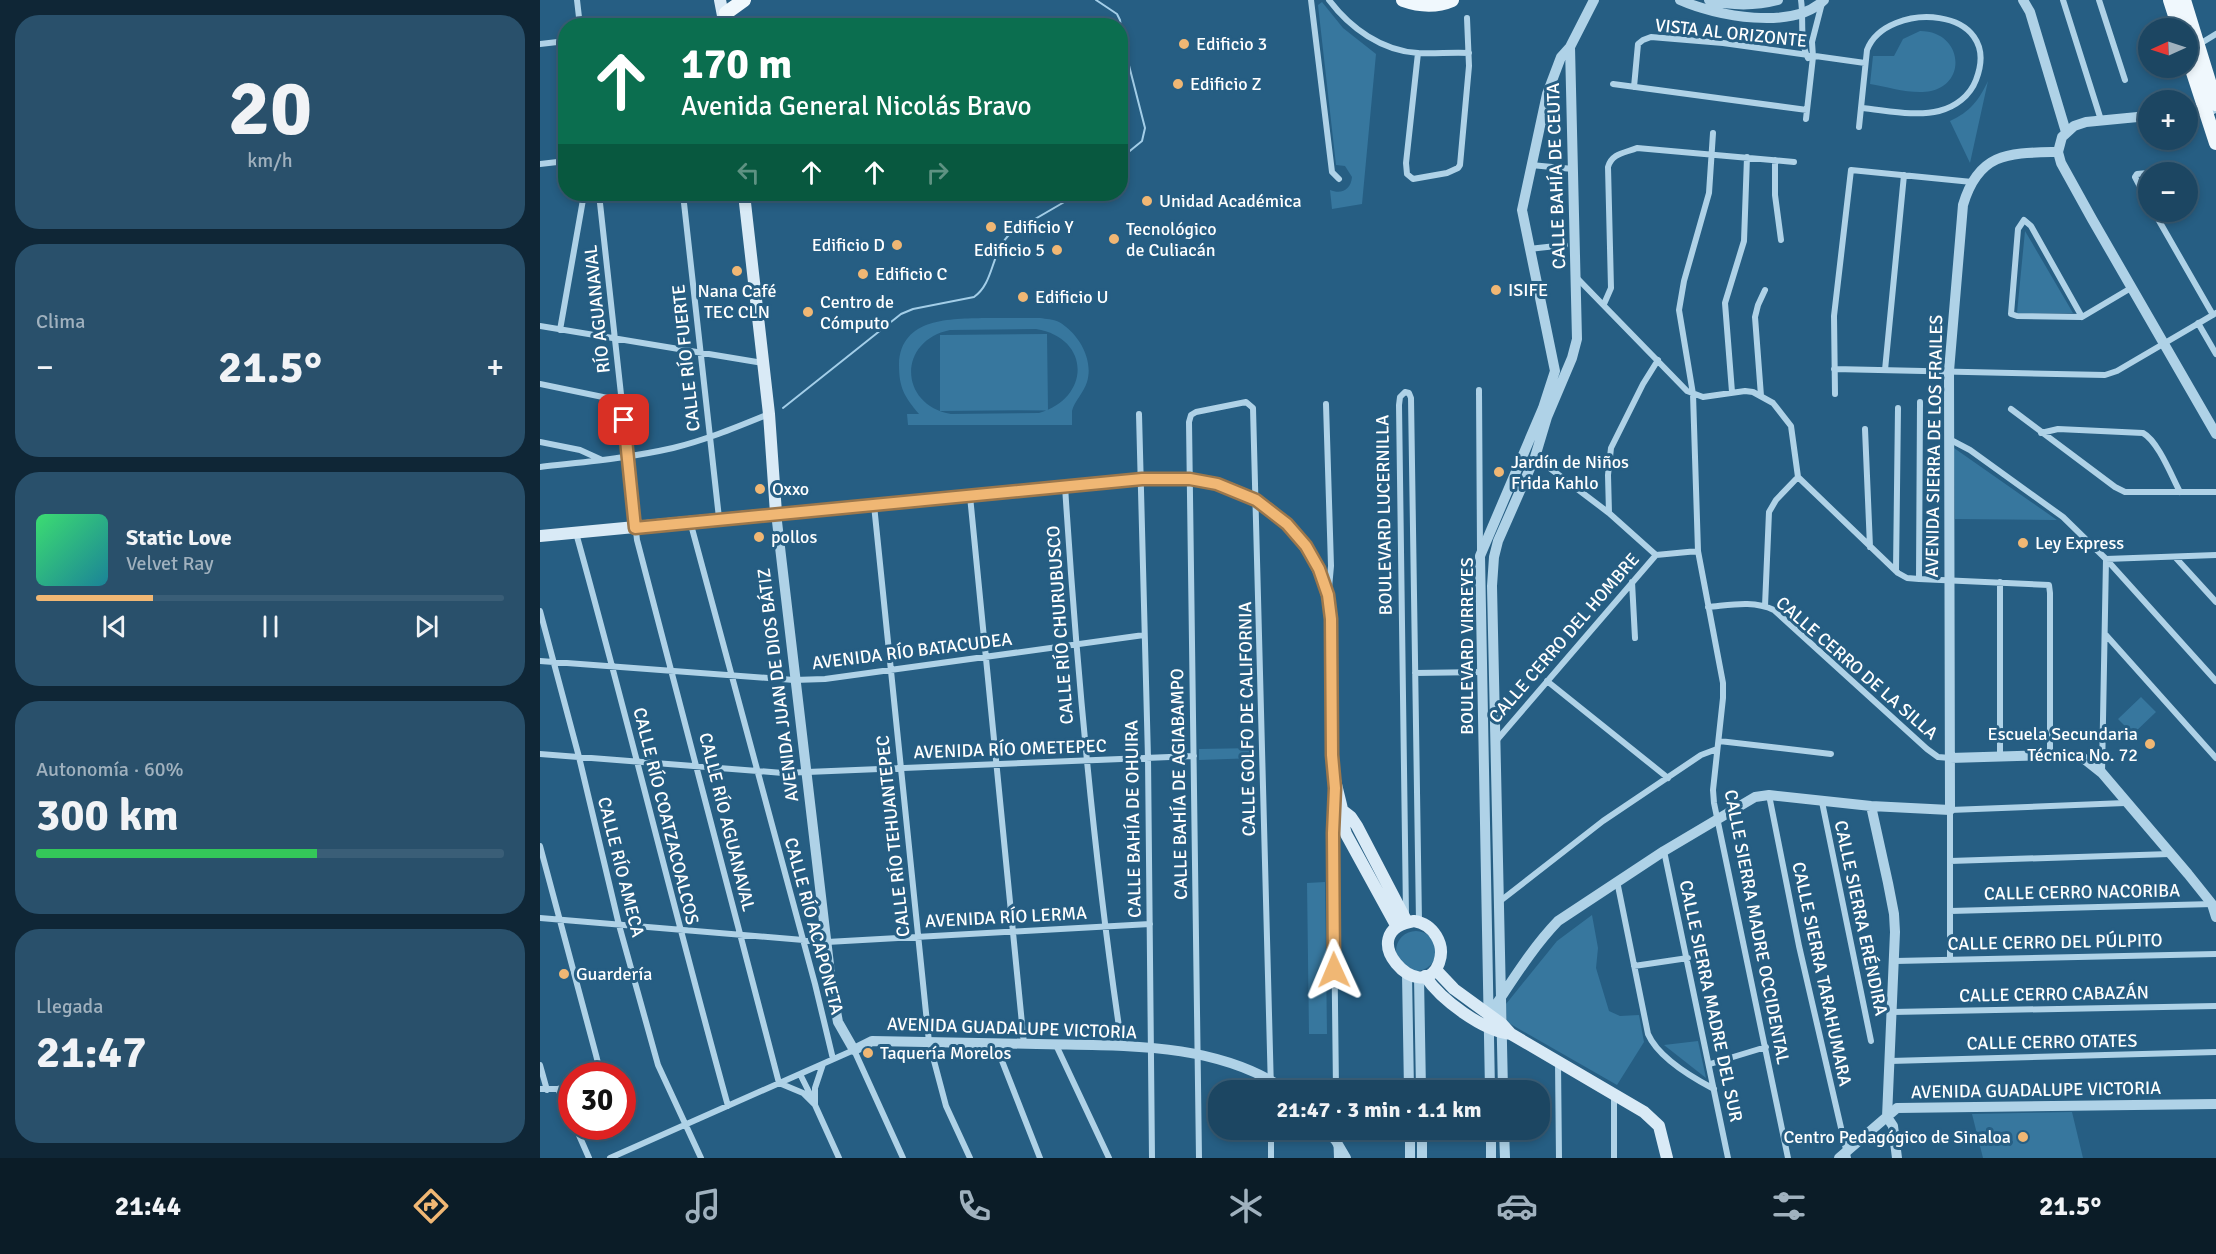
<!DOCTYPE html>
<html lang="es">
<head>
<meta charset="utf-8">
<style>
  body { margin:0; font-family:Signika,sans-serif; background:#29506b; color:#f1f3f6; height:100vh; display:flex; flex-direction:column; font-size:22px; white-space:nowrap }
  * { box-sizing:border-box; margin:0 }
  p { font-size:20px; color:#a0b1be }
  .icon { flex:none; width:33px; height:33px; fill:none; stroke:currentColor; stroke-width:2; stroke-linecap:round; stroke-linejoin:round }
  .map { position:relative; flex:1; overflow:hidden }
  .panel { display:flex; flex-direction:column; gap:15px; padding:15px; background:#0f2636; width:540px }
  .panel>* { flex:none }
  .guide { position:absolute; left:18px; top:18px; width:570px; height:183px; border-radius:24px; box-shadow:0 3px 9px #0003,0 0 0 2px #3a5e77; background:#0b6e4f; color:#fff; overflow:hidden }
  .needle { width:39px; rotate:267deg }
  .controls { position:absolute; left:1598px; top:18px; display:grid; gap:12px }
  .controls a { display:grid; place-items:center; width:60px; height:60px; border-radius:50%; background:#1c4662; box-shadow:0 3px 9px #0003,0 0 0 2px #3a5e77; font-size:30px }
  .speed { position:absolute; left:18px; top:1062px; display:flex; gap:12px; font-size:30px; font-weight:700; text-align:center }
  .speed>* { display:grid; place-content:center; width:78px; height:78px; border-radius:50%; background:#1c4662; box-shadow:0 3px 9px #0003,0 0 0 2px #3a5e77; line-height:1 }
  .speed .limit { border:9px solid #d22; background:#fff; color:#111 }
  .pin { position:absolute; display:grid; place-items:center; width:51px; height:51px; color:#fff; margin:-26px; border-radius:12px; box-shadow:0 3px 9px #0006 }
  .me { position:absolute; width:66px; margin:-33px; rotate:359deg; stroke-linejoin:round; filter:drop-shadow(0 0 4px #0008) }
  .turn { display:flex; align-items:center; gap:21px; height:126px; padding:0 24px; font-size:27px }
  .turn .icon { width:78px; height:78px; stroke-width:2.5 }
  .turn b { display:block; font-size:42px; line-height:51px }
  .lanes { display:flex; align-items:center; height:57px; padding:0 24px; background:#0003; justify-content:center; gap:30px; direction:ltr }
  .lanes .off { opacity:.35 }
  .big { font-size:45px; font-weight:700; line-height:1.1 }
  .panel .tile { flex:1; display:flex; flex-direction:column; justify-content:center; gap:9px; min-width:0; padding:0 21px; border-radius:24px; background:#29506b }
  .panel .dial { align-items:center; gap:0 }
  .dial b { font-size:78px; line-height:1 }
  .song { display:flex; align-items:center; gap:18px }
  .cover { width:72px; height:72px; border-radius:9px; background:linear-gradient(135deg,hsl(140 70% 55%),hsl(190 70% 35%)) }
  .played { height:6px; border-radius:3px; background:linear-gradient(90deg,#f0b774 25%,#3a5e77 25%) }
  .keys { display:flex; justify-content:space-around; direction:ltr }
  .heat { display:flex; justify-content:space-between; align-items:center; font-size:33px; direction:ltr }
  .charge { height:9px; border-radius:4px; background:linear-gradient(90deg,#34c759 60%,#3a5e77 0) }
  .trip { position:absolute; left:668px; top:1080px; width:342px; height:60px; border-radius:24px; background:#1c4662; box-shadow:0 3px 9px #0003,0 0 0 2px #3a5e77; font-weight:700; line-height:60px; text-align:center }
  .tabs { display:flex; height:96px; justify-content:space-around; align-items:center; background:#0b1c27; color:#a0b1be }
  .tabs .icon { width:42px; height:42px }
  .tabs .current { color:#f0b774 }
  .tabs b { font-size:27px; color:#f1f3f6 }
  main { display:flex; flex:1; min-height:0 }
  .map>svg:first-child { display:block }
</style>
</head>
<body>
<main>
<section class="panel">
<div class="tile dial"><b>20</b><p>km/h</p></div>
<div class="tile"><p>Clima</p>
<div class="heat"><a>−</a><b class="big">21.5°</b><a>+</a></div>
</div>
<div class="tile">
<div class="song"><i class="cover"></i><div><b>Static Love</b><p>Velvet Ray</p></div></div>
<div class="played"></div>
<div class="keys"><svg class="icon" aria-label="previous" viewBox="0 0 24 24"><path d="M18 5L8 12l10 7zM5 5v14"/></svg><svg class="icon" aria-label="pause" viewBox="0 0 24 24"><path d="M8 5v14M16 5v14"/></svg><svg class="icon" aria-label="next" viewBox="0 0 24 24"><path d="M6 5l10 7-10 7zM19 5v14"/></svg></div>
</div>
<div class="tile"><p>Autonomía · 60%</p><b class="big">300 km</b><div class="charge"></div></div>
<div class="tile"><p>Llegada</p><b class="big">21:47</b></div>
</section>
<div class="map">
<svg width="1676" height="1158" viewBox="0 0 1676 1158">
  <rect width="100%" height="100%" fill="#265e83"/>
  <path fill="#37779e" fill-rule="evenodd" d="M782,2L803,28L836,54L822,204L792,209L790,190C802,195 811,189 812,177L805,166L796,165L778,5Z
    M1380,31C1422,31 1428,83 1391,91C1373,95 1348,87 1330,84L1333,56H1354L1363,39Z
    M1448,81L1430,163L1410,121C1430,112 1439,100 1448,81Z
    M1485,231L1533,313H1477Z
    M500,318C506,319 513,319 519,322C538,333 554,359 547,382C544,392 534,402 532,411C532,415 532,421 532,425H368L367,414H379C364,396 359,388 359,364C361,317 411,319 445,318C463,318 482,318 500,318ZM496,329C551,338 551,398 499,413L411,414C359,405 357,341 410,330Z
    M507,334L508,410L400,411V335Z
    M1414,448L1517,520L1415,519Z
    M1601,697L1616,712L1593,734L1578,719Z
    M716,748V758L659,760V749Z
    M785,882L787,1034H769L767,883Z
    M1052,915L1058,948L1056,968L1069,1011L1080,1016L1099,1015L1104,1042L1077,1085L967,1022L966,1004L1017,941Z
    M856 951a20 20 0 1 1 40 0a20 20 0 1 1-40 0Z
    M1158,1041L1166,1078L1124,1045Z
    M1532,1112L1543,1158H1443L1432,1114Z"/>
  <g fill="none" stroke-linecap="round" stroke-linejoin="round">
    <path stroke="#a3cee8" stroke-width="2" d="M556,0L577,14L580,20L583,42L605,128L602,141L580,159
      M243,408L361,314L373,309L434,297C455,282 450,252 471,233L538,194"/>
    <path stroke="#afd2e7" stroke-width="6" d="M37,0L40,26
      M771,0L792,172L799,179
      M789,0C810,28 842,51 878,53C894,54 912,52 929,53
      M1261,0C1264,19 1259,41 1268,58
      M1523,0L1561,120
      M1559,0L1585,80
      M172,26L184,24
      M0,44L26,41
      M1658,45L1676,34
      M878,53L866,163L867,174L873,179L907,173L918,168L920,165L929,66L927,18
      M1073,84L1267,110
      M1094,87L1098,44L1103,40L1111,37L1183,43L1325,63
      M1266,119L1273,57L1272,42L1282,3
      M1319,127L1327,50C1346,0 1465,5 1436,80C1430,96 1415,107 1399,111C1375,117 1345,110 1321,108
      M1173,133L1169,193L1144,281L1139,310L1153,394L1158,551L1183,683V698L1173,790L1174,803L1248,1158
      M1235,160V195L1241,240
      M0,164L26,161
      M991,165L1033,169
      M1609,172L1631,171
      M1608,173L1597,174L1595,177L1608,202
      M59,194L97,540L239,1083L263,1093L275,1105
      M143,194L179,518
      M1614,212L1673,315
      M1484,220L1491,226L1542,317L1477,316L1471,314L1478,229Z
      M989,249L1025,245
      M1036,277L1147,391L1163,397L1205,391L1213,392L1233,403L1251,426L1258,477L1358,573L1367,578L1379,579L1509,585L1510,593V755
      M1064,304L1071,288L1068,167C1072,153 1085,153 1097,148L1254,162
      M1542,317L1591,288
      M1658,323L1676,354
      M0,326L223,363
      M20,330L44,194
      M1294,369L1565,375L1577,371L1676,313
      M1345,370L1364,175
      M0,384L82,401
      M939,390L940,550
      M1192,392L1185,303L1204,241L1207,157
      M1295,394L1294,316L1311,170L1432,182
      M1221,396L1215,317L1218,305L1225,290
      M786,404L791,566L789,588
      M1471,409L1575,487L1585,492H1676
      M599,414L608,758L612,1158
      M1325,429L1330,547
      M1501,433L1518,429L1603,433C1618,441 1632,477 1640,492
      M1409,439L1430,450L1523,517L1566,559L1676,681
      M0,442L40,450L62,460
      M995,457L1069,513L1116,555
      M0,467C45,462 89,458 133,448C166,440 197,427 229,414
      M525,486C537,674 554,861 582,1047
      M430,496L484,1044
      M334,505L389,1042L406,1106L430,1158
      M1069,513L1068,475L1071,448L1103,384L1118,360
      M150,521L275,984L293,1059
      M36,533C89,723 135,915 188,1106
      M1116,555L1158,551
      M1635,557L1676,602
      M1566,559L1676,555
      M1356,571L1358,408
      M1379,579L1380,402
      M1092,582L1095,638
      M1460,582V756
      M1225,606L1229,512L1236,500L1258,477
      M1168,607C1191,605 1213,600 1234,610L1387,749L1398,757L1410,758
      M0,611L39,757L79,925L118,1065L161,1158
      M1565,634L1676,758
      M0,661L254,680L285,679L604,635
      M875,673L943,672
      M1007,681L1128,778
      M956,741L1116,555
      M1179,741L1291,754
      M0,754L243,773L654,756
      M1562,773L1566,559
      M795,795L793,833L796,1090
      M1229,795L1259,946L1308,1158
      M1282,802L1331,1041
      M0,846L56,1055L59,1067L57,1076
      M1124,851L1188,1158
      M1410,861L1630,854
      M1077,881L1108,1034C1118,1057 1153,1078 1174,1089
      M959,902L1063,821L1161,755L1177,749
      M1410,911L1673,904
      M866,914L859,405L860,397L865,392L869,393L871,398L879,922
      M0,918L287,942L610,924
      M1410,960V810L1585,803
      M1355,961L1676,954
      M1094,966L1148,958
      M1352,1012L1676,1006
      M455,1043L500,1158
      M516,1045L569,1158
      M1350,1061L1676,1052
      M1018,1063L1019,1158
      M283,1064L275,1088V1105L299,1158
      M1170,1064L1226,1047
      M0,1065L7,1090
      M260,1074L274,1102
      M0,1089H18L32,1085
      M18,1089L32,1119
      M35,1126L49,1158
      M731,1130V1158
      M796,1130L797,1158
      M70,1158L314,1050L363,1158
      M659,1158L649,422L651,415L656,412L706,402L713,408L731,1090
      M1074,1158V1096"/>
    <path stroke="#afd2e7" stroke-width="10" d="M1140,0C1176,16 1253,31 1284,0
      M1169,0C1192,6 1215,6 1238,0
      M1483,0L1490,12L1526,132
      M1647,112L1673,109
      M1608,116L1546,122L1534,126L1522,137L1518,152L1521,163L1552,219L1676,434
      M236,513L292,990L298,1022L314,1050L332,1041C387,1042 442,1043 497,1044C580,1046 675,1041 746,1090
      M1410,758L1510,755H1532L1543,758L1562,773L1648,874L1672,904L1676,917
      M1331,806L1348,883L1354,914L1355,932L1347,1117L1353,1126L1357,1158
      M867,974L869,1090
      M879,977L881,1090
      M949,1015C971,983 991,949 1018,921L1124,851L1215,797L1229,795L1331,806L1410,810L1409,371L1423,205C1439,151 1470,153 1518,152
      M950,1090L940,556L1003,408L1015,371L982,210L1007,94L1021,57L1030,47
      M963,1090L952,586L954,557L958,541L995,457L1007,417L1032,358L1037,339L1030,47L1054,0
      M786,1130L796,1141L806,1158
      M870,1130V1158
      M882,1130V1158
      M951,1130V1158
      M964,1130L965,1158
      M1299,1158L1357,1108L1676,1104"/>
    <path stroke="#d9eaf6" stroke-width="12" d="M180,0L185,26
      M204,194L229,414L236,513
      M0,536L602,479C627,479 652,477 676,484C740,501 785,554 791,619L793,769C795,783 799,795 802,809C803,818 803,825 806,834L857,927
      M802,810L811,817L817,826L867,922
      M874,921C893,924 906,944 899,963C882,1009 810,932 874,921Z
      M896,970L914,989L962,1024L971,1034L1104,1112L1119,1126L1127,1158
      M885,976C901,1000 943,1031 971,1034"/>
    <path stroke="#f0f8fd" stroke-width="14" d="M863,0C880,6 896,7 912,0
      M1630,0L1639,28
      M1644,0L1676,104
      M186,13L204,0
      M1647,54L1676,143"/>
  </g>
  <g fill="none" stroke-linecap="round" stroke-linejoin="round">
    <defs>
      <path id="route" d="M84,420L95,528L602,479H650L677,484L716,500L747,524L766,546L779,569L788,595L791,619L792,755L795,788L793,833L794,970"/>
    </defs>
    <use href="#route" stroke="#9c774b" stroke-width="15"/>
    <use href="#route" stroke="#f0b774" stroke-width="10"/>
  </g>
  <g fill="#f0b774" stroke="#265e83" stroke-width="2">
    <circle cx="644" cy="44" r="6"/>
    <circle cx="638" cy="84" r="6"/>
    <circle cx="607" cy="201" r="6"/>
    <circle cx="451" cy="227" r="6"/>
    <circle cx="574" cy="239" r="6"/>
    <circle cx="357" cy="245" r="6"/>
    <circle cx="517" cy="250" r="6"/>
    <circle cx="197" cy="271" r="6"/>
    <circle cx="323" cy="274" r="6"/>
    <circle cx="956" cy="290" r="6"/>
    <circle cx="483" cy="297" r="6"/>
    <circle cx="268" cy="312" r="6"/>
    <circle cx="959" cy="472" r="6"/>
    <circle cx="220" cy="489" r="6"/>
    <circle cx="219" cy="537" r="6"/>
    <circle cx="1483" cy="543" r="6"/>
    <circle cx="1610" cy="744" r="6"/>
    <circle cx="24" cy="974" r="6"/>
    <circle cx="328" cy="1053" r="6"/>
    <circle cx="1483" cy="1137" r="6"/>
  </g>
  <g text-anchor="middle" stroke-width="6" stroke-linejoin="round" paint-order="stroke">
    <g font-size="18" fill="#fff" stroke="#265e83">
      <text transform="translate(1191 33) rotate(6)" y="6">VISTA AL ORIZONTE</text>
      <text transform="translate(1016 176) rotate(-92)" y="6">CALLE BAHÍA DE CEUTA</text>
      <text transform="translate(57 309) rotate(-96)" y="6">RÍO AGUANAVAL</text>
      <text transform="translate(146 358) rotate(-96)" y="6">CALLE RÍO FUERTE</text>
      <text transform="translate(1394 446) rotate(-89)" y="6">AVENIDA SIERRA DE LOS FRAILES</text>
      <text transform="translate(844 515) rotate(-91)" y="6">BOULEVARD LUCERNILLA</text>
      <text transform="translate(520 625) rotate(-94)" y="6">CALLE RÍO CHURUBUSCO</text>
      <text transform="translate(1024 638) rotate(-49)" y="6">CALLE CERRO DEL HOMBRE</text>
      <text transform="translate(927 646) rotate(-90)" y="6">BOULEVARD VIRREYES</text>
      <text transform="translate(372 651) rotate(-7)" y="6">AVENIDA RÍO BATACUDEA</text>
      <text transform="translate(1317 668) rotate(41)" y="6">CALLE CERRO DE LA SILLA</text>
      <text transform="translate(238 685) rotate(-97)" y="6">AVENIDA JUAN DE DIOS BÁTIZ</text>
      <text transform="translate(707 719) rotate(-91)" y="6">CALLE GOLFO DE CALIFORNIA</text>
      <text transform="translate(470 749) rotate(-2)" y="6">AVENIDA RÍO OMETEPEC</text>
      <text transform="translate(639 784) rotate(-91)" y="6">CALLE BAHÍA DE AGIABAMPO</text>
      <text transform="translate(126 816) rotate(76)" y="6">CALLE RÍO COATZACOALCOS</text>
      <text transform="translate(593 819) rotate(-91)" y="6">CALLE BAHÍA DE OHUIRA</text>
      <text transform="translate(187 822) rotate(76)" y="6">CALLE RÍO AGUANAVAL</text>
      <text transform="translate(353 836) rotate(-96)" y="6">CALLE RÍO TEHUANTEPEC</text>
      <text transform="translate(81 867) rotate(76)" y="6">CALLE RÍO AMECA</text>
      <text transform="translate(1542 892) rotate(-1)" y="6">CALLE CERRO NACORIBA</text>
      <text transform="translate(466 917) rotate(-3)" y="6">AVENIDA RÍO LERMA</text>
      <text transform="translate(1321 918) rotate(78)" y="6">CALLE SIERRA ERÉNDIRA</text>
      <text transform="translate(274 926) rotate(75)" y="6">CALLE RÍO ACAPONETA</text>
      <text transform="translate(1217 927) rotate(79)" y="6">CALLE SIERRA MADRE OCCIDENTAL</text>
      <text transform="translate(1515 942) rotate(-1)" y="6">CALLE CERRO DEL PÚLPITO</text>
      <text transform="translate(1282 974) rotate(78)" y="6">CALLE SIERRA TARAHUMARA</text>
      <text transform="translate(1514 994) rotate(-1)" y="6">CALLE CERRO CABAZÁN</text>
      <text transform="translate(1171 1001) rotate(78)" y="6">CALLE SIERRA MADRE DEL SUR</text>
      <text transform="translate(472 1028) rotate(2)" y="6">AVENIDA GUADALUPE VICTORIA</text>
      <text transform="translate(1512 1042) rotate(-1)" y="6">CALLE CERRO OTATES</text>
      <text transform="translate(1496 1090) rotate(-1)" y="6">AVENIDA GUADALUPE VICTORIA</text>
    </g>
    <g font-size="18" fill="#fff" stroke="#265e83" text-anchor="start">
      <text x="656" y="50">Edificio 3</text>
      <text x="650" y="90">Edificio Z</text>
      <text x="619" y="207">Unidad Académica</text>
      <text x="463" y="233">Edificio Y</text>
      <text x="586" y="235">Tecnológico<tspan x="586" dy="21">de Culiacán</tspan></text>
      <text x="345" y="251" text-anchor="end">Edificio D</text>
      <text x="505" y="256" text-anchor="end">Edificio 5</text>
      <text x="335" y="280">Edificio C</text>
      <text x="968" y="296">ISIFE</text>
      <text x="197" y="297" text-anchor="middle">Nana Café<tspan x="197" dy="21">TEC CLN</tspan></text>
      <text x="495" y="303">Edificio U</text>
      <text x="280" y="308">Centro de<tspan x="280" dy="21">Cómputo</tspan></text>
      <text x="971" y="468">Jardín de Niños<tspan x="971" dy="21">Frida Kahlo</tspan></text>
      <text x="232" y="495">Oxxo</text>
      <text x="231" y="543">pollos</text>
      <text x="1495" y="549">Ley Express</text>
      <text x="1598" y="740" text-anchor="end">Escuela Secundaria<tspan x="1598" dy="21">Técnica No. 72</tspan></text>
      <text x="36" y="980">Guardería</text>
      <text x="340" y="1059">Taquería Morelos</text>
      <text x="1471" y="1143" text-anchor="end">Centro Pedagógico de Sinaloa</text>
    </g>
  </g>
</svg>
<div class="controls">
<a><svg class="needle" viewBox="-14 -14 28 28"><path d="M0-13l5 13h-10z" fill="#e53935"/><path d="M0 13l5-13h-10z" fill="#a0b1be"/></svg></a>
<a>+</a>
<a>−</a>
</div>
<div class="speed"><div class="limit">30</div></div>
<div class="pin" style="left:84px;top:420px;background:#d93025"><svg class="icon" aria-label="arrive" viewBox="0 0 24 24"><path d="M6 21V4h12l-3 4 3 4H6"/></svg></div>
<svg class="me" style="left:794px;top:970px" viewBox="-20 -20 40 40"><path d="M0-17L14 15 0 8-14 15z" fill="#f0b774" stroke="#fff" stroke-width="4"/></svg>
<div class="trip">21:47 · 3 min · 1.1 km</div>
<div class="guide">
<div class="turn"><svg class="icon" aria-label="ahead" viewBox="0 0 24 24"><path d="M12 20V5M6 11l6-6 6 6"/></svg><div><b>170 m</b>Avenida General Nicolás Bravo</div></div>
<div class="lanes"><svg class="icon off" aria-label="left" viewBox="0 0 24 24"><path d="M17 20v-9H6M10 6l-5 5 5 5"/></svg><svg class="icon" aria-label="ahead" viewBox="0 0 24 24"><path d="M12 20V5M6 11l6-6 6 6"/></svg><svg class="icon" aria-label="ahead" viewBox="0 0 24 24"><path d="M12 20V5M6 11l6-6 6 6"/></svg><svg class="icon off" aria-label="right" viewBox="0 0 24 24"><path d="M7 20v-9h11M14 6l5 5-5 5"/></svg></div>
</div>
</div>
</main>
<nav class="tabs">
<b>21:44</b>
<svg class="icon current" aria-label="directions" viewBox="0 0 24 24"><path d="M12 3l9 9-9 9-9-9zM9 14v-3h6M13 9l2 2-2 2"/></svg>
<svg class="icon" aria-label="music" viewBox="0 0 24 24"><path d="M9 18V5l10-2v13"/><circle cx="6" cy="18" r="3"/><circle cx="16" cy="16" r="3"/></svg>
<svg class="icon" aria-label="phone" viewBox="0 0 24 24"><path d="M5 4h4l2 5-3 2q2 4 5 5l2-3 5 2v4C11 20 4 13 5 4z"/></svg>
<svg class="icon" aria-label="climate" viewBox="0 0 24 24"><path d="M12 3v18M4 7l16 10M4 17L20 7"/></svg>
<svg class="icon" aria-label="car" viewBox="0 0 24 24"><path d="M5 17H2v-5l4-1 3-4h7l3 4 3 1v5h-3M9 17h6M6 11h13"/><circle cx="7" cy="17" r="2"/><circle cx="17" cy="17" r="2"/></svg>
<svg class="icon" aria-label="filters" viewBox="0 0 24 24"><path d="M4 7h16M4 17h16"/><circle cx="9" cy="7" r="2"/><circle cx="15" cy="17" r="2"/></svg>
<b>21.5°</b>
</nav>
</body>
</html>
